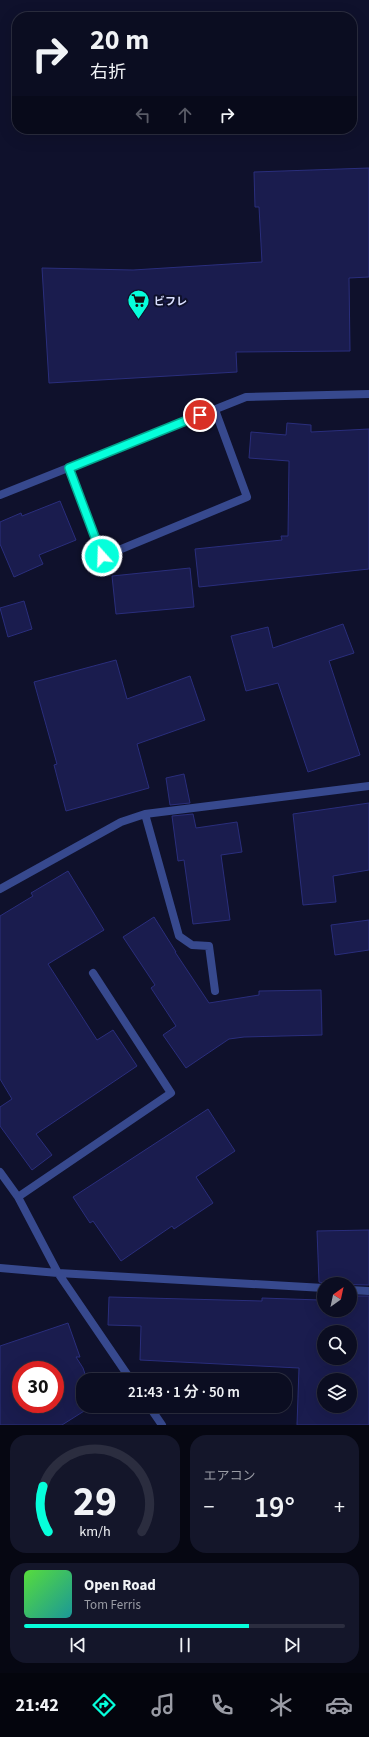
<!DOCTYPE html>
<html lang="ja">
<head>
<meta charset="utf-8">
<style>
  body { margin:0; font-family:"Source Sans 3","Noto Sans JP",sans-serif; background:#14162a; color:#f1f3f6; height:100vh; display:flex; flex-direction:column; font-size:15px; white-space:nowrap }
  * { box-sizing:border-box; margin:0 }
  p { font-size:13px; color:#9a9ca5 }
  .icon { flex:none; width:22px; height:22px; fill:none; stroke:currentColor; stroke-width:2; stroke-linecap:round; stroke-linejoin:round }
  .map { position:relative; height:1425px; overflow:hidden }
  .side { display:flex; flex-direction:column; gap:10px; padding:10px; background:#060712; flex:1 }
  .side>* { flex:none }
  .guide { position:absolute; left:12px; top:12px; width:345px; height:122px; border-radius:16px; box-shadow:0 4px 16px #0002,0 0 0 1px #2b2d3f; background:#0b0d21; color:#f1f3f6; overflow:hidden }
  .needle { width:26px; rotate:33deg }
  .fabs { position:absolute; left:317px; top:1277px; display:grid; gap:8px }
  .fabs a { display:grid; place-items:center; width:40px; height:40px; border-radius:50%; background:#0b0d21; box-shadow:0 4px 16px #0002,0 0 0 1px #2b2d3f; font-size:20px }
  .speed { position:absolute; left:12px; top:1361px; display:flex; gap:8px; font-size:20px; font-weight:700; text-align:center }
  .speed>* { display:grid; place-content:center; width:52px; height:52px; border-radius:50%; background:#0b0d21; box-shadow:0 4px 16px #0002,0 0 0 1px #2b2d3f; line-height:1 }
  .speed .limit { border:6px solid #d22; background:#fff; color:#111 }
  .pin { position:absolute; display:grid; place-items:center; width:34px; height:34px; color:#fff; margin:-17px; border:2px solid #fff; border-radius:50%; box-shadow:0 1px 4px #0007 }
  .me { position:absolute; width:44px; margin:-22px; rotate:340deg; stroke-linejoin:round; filter:drop-shadow(0 0 3px #0008) }
  .turn { display:flex; align-items:center; gap:14px; height:84px; padding:0 12px; font-size:18px }
  .turn .icon { width:52px; height:52px; stroke-width:2.5 }
  .turn b { display:block; font-size:28px; line-height:34px }
  .lanes { display:flex; align-items:center; height:38px; padding:0 12px; background:#0003; justify-content:center; gap:20px; direction:ltr }
  .lanes .off { opacity:.35 }
  .big { font-size:30px; font-weight:600; line-height:1.1 }
  .side .card { flex:1; display:flex; flex-direction:column; justify-content:center; gap:6px; min-width:0; padding:0 14px; border-radius:16px; background:#14162a }
  .side .dial { align-items:center; gap:0 }
  .dial svg { height:104px; overflow:visible; fill:none; stroke:#2b2d3f; stroke-width:7; stroke-linecap:round; text-anchor:middle }
  .dial text { fill:#f1f3f6; stroke:none }
  .song { display:flex; align-items:center; gap:12px }
  .cover { width:48px; height:48px; border-radius:6px; background:linear-gradient(135deg,hsl(110 70% 55%),hsl(180 70% 35%)) }
  .played { height:4px; border-radius:2px; background:linear-gradient(90deg,#06ffdb 70%,#2b2d3f 70%) }
  .keys { display:flex; justify-content:space-around; direction:ltr }
  .heat { display:flex; justify-content:space-between; align-items:center; font-size:22px; direction:ltr }
  .side .tiles { flex:1; display:grid; gap:10px; grid-template-columns:1fr 1fr }
  .card:last-child { grid-column:span 2 }
  .trip { position:absolute; left:76px; top:1373px; width:216px; height:40px; border-radius:16px; background:#0b0d21; box-shadow:0 4px 16px #0002,0 0 0 1px #2b2d3f; font-weight:600; line-height:40px; text-align:center }
  .tabs { display:flex; height:64px; justify-content:space-around; align-items:center; background:#04050d; color:#9a9ca5 }
  .tabs .icon { width:28px; height:28px }
  .tabs .on { color:#06ffdb }
  .tabs b { font-size:18px; color:#f1f3f6 }
  .map>svg:first-child { display:block }
</style>
</head>
<body>
<div class="map">
<svg width="369" height="1425" viewBox="0 0 369 1425">
  <rect width="100%" height="100%" fill="#0f112c"/>
  <path fill="#1a1c4e" stroke="#2a2e7c" fill-rule="evenodd" d="M369,168V277L349,278L350,351L236,352L237,372L49,383L42,268L133,270L262,262L259,207H255L254,172Z
    M287,423L311,425V432L369,429V569L199,587L195,549L282,540L281,536H288L289,461L249,458L251,432L286,435Z
    M60,501L76,540L39,555L43,564L14,577L0,544V522L21,513L22,516Z
    M190,568L194,607L116,614L112,576Z
    M24,601L32,629L8,637L0,608Z
    M343,624L354,653L329,661L360,755L308,772L278,683L246,691L231,636L268,627L273,648Z
    M116,660L127,699L190,676L205,720L137,744L149,788L66,811L54,765L57,764L34,682Z
    M184,774L190,803L170,805L166,778Z
    M369,803V870L333,876L336,902L303,905L293,814Z
    M193,814L196,828L237,822L242,852L221,855L230,920L193,924L184,860L178,861L172,816Z
    M68,871L104,930L48,964L97,1040L113,1030L137,1066L36,1134L52,1155L32,1170L0,1126V1107L12,1099L0,1079V916L33,896L31,893Z
    M154,917L176,952H175L209,1003L259,995V991L321,990L322,1035L244,1037L229,1039L186,1068L163,1035L176,1026L151,988L155,985L123,937Z
    M369,920V950L335,955L331,925Z
    M208,1109L235,1151L196,1177L213,1203L174,1229L172,1226L121,1261L93,1221L90,1223L73,1197Z
    M369,1230V1285L328,1284L319,1282L317,1231Z
    M319,1293H324V1310H350V1296H369V1425H297L299,1368L140,1360L141,1326L108,1325L109,1297L262,1301V1298L320,1300ZM324,1332H350V1358H324ZM324,1380H350V1406H324Z
    M68,1323L80,1357H76L83,1368L87,1380H83V1406H92L62,1425H0V1346ZM21,1370H55V1404H21Z"/>
  <g fill="none" stroke-linecap="round" stroke-linejoin="round">
    <path stroke="#37498e" stroke-width="8" d="M69,467L102,557L247,497L215,410
      M0,495L246,397L369,394
      M145,814L179,936L192,945L209,946L215,991
      M0,889L121,822L145,814L369,786
      M0,1172L18,1197L58,1273L131,1380
      M18,1197L171,1093L93,973
      M0,1268L58,1273L324,1288
      M350,1290L369,1291
      M149,1406L162,1425"/>
  </g>
  <g fill="none" stroke-linecap="round" stroke-linejoin="round">
    <defs>
      <path id="route" d="M102,556L69,468L200,415"/>
    </defs>
    <use href="#route" stroke="#04a68e" stroke-width="10"/>
    <use href="#route" stroke="#06ffdb" stroke-width="7"/>
  </g>
  <defs>
    <symbol id="supermarket-pin" viewBox="-11 -11 22 30"><path d="M0 17L-7.5 6A9.5 9.5 0 1 1 7.5 6Z" fill="#06ffdb" stroke="#0f112c"/><path d="M-6-5.5h2.5l.6 2H6L4.5 2H-2.5L-4.4-4H-6ZM-1.5 3.2a1.3 1.3 0 1 0 .1 0ZM3 3.2a1.3 1.3 0 1 0 .1 0Z" fill="#111"/></symbol>
  </defs>
  <g fill-rule="evenodd">
    <use href="#supermarket-pin" x="126" y="288" width="25" height="34"/>
  </g>
  <g text-anchor="middle" stroke-width="4" stroke-linejoin="round" paint-order="stroke">
    <g font-size="11" font-weight="bold" fill="#dadfff" stroke="#0f112c" text-anchor="start">
      <text x="154" y="305">ビフレ</text>
    </g>
  </g>
</svg>
<div class="fabs">
<a><svg class="needle" viewBox="-14 -14 28 28"><path d="M0-13l5 13h-10z" fill="#e53935"/><path d="M0 13l5-13h-10z" fill="#9a9ca5"/></svg></a>
<a><svg class="icon" aria-label="search" viewBox="0 0 24 24"><circle cx="10" cy="10" r="6"/><path d="M15 15l6 6"/></svg></a>
<a><svg class="icon" aria-label="layers" viewBox="0 0 24 24"><path d="M12 4l9 5-9 5-9-5zM3 14l9 5 9-5"/></svg></a>
</div>
<div class="speed"><div class="limit">30</div></div>
<div class="pin" style="left:200px;top:415px;background:#d93025"><svg class="icon" aria-label="arrive" viewBox="0 0 24 24"><path d="M6 21V4h12l-3 4 3 4H6"/></svg></div>
<svg class="me" style="left:102px;top:556px" viewBox="-20 -20 40 40"><circle r="17" fill="#06ffdb" stroke="#fff" stroke-width="3"/><path d="M0-11L8 9 0 5-8 9z" fill="#fff"/></svg>
<div class="trip">21:43 · 1 分 · 50 m</div>
<div class="guide">
<div class="turn"><svg class="icon" aria-label="right" viewBox="0 0 24 24"><path d="M7 20v-9h11M14 6l5 5-5 5"/></svg><div><b>20 m</b>右折</div></div>
<div class="lanes"><svg class="icon off" aria-label="left" viewBox="0 0 24 24"><path d="M17 20v-9H6M10 6l-5 5 5 5"/></svg><svg class="icon off" aria-label="ahead" viewBox="0 0 24 24"><path d="M12 20V5M6 11l6-6 6 6"/></svg><svg class="icon" aria-label="right" viewBox="0 0 24 24"><path d="M7 20v-9h11M14 6l5 5-5 5"/></svg></div>
</div>
</div>
<section class="side">
<div class="tiles">
<div class="card dial"><svg viewBox="0 0 100 80">
<path d="M14 69A42 42 0 1 1 86 69"/>
<path d="M14 69A42 42 0 0 1 10 34" stroke="#06ffdb"/>
<text x="50" y="56" font-size="32" font-weight="700">29</text>
<text x="50" y="72" font-size="11">km/h</text>
</svg></div>
<div class="card"><p>エアコン</p>
<div class="heat"><a>−</a><b class="big">19°</b><a>+</a></div>
</div>
<div class="card">
<div class="song"><i class="cover"></i><div><b>Open Road</b><p>Tom Ferris</p></div></div>
<div class="played"></div>
<div class="keys"><svg class="icon" aria-label="previous" viewBox="0 0 24 24"><path d="M18 5L8 12l10 7zM5 5v14"/></svg><svg class="icon" aria-label="pause" viewBox="0 0 24 24"><path d="M8 5v14M16 5v14"/></svg><svg class="icon" aria-label="next" viewBox="0 0 24 24"><path d="M6 5l10 7-10 7zM19 5v14"/></svg></div>
</div>
</div>
</section>
<nav class="tabs">
<b>21:42</b>
<svg class="icon on" aria-label="directions" viewBox="0 0 24 24"><path d="M12 3l9 9-9 9-9-9zM9 14v-3h6M13 9l2 2-2 2"/></svg>
<svg class="icon" aria-label="music" viewBox="0 0 24 24"><path d="M9 18V5l10-2v13"/><circle cx="6" cy="18" r="3"/><circle cx="16" cy="16" r="3"/></svg>
<svg class="icon" aria-label="phone" viewBox="0 0 24 24"><path d="M5 4h4l2 5-3 2q2 4 5 5l2-3 5 2v4C11 20 4 13 5 4z"/></svg>
<svg class="icon" aria-label="climate" viewBox="0 0 24 24"><path d="M12 3v18M4 7l16 10M4 17L20 7"/></svg>
<svg class="icon" aria-label="car" viewBox="0 0 24 24"><path d="M5 17H2v-5l4-1 3-4h7l3 4 3 1v5h-3M9 17h6M6 11h13"/><circle cx="7" cy="17" r="2"/><circle cx="17" cy="17" r="2"/></svg>
</nav>
</body>
</html>
